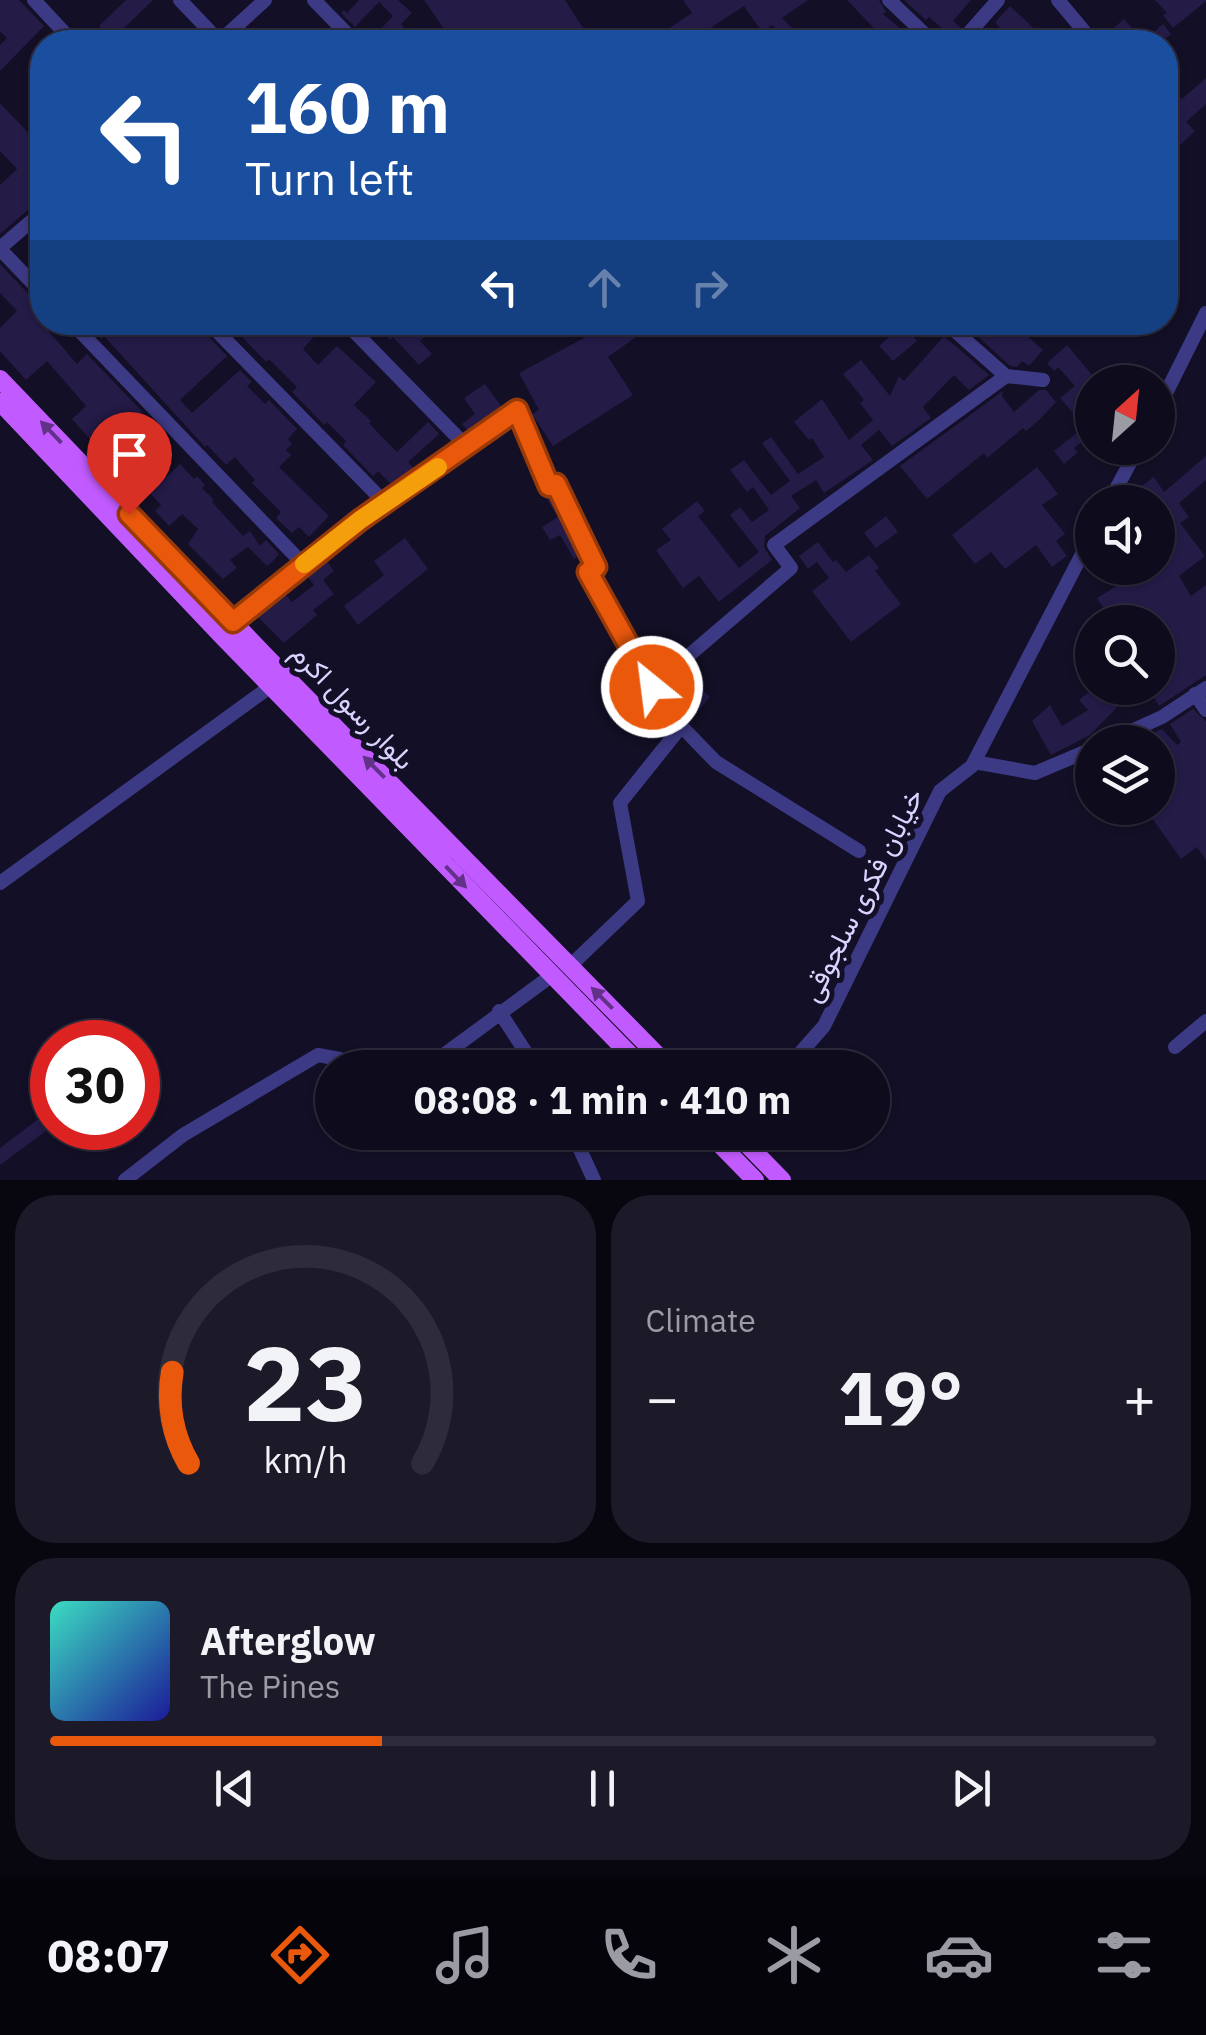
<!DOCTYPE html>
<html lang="en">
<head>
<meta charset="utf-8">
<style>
  body { margin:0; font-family:"IBM Plex Sans",Vazirmatn,sans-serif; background:#1c1929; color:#f1f3f6; height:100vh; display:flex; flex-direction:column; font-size:38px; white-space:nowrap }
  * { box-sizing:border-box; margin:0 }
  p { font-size:32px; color:#9b9ba3 }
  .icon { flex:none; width:55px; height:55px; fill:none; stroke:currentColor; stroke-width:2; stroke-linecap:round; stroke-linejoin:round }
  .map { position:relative; height:1180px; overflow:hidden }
  .drawer { display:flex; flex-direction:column; gap:15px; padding:15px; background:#08060f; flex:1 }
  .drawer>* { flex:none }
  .top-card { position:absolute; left:30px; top:30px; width:1148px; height:305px; border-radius:40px; box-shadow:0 2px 8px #0004,0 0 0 2px #2e2b3b; background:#1a4fa0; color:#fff; overflow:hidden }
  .needle { width:65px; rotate:27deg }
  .buttons { position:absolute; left:1075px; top:365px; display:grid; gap:20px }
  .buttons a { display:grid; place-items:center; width:100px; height:100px; border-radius:50%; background:#0e0b1c; box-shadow:0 2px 8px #0004,0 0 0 2px #2e2b3b; font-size:50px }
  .speed { position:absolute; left:30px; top:1020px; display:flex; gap:20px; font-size:50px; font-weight:700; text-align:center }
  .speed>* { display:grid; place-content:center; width:130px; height:130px; border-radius:50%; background:#0e0b1c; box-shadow:0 2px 8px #0004,0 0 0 2px #2e2b3b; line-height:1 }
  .speed .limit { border:15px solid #d22; background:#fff; color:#111 }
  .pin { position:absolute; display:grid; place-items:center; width:85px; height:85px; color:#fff; margin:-102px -42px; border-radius:50% 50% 50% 0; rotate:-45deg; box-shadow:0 0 10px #0007 }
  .pin .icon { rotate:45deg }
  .me { position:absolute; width:110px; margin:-55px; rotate:331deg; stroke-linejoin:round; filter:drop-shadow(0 0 8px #0008) }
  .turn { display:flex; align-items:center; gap:35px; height:210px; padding:0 50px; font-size:45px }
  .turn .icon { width:130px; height:130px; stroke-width:2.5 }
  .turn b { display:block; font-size:70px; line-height:85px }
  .lanes { display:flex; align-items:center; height:95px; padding:0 50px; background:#0003; justify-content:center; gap:50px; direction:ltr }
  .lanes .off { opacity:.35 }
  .big { font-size:75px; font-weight:800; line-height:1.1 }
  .drawer .tile { flex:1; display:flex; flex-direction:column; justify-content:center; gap:15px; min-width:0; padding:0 35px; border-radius:40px; background:#1c1929 }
  .drawer .dial { align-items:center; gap:0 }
  .dial svg { height:260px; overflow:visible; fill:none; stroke:#2e2b3b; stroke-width:7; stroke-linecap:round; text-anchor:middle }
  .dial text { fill:#f1f3f6; stroke:none }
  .song { display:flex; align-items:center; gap:30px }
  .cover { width:120px; height:120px; border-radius:15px; background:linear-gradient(135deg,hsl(170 70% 55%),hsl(240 70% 35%)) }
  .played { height:10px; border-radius:5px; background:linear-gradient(90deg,#ea580c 30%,#2e2b3b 30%) }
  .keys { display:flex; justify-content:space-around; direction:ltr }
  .heat { display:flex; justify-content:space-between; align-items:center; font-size:55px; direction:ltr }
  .drawer .tiles { flex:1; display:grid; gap:15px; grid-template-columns:1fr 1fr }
  .tile:last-child { grid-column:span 2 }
  .trip { position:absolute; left:315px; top:1050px; width:575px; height:100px; border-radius:50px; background:#0e0b1c; box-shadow:0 2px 8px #0004,0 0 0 2px #2e2b3b; font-weight:800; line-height:100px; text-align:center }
  .dock { display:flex; height:160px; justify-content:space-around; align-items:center; background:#06040b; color:#9b9ba3 }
  .dock .icon { width:70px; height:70px }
  .dock .on { color:#ea580c }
  .dock b { font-size:45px; color:#f1f3f6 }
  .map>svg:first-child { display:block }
</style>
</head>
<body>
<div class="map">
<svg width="1206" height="1180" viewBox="0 0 1206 1180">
  <rect width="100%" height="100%" fill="#130f26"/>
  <path fill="#241b47" d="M0,0H19L44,26L0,71V45L7,38L0,31Z
    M126,0H153L115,37H111L99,26Z
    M359,0H398L412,13L401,24L404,27L401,30L413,42H368L393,16L379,2L355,27L341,13L344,10L347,13Z
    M424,0H565L592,42H453Z
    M683,0H808L782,18L807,42H790L772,25L762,32L744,6L689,42H668L662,33L692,13Z
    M847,0H879L886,12L883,14L916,42H893L886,35L883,38Z
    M904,0H971L953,21L960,27L952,37L929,17L926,20Z
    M1155,0H1206V1L1173,28L1163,15L1167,13Z
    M1010,6L1040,34L1046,42H987L1000,28L995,22Z
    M1124,19L1144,41L1163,24L1171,34L1162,42H1098Z
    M1206,78V104L1186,122L1195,131L1165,160V120L1175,110L1165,99V94L1172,88L1182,99Z
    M0,103L37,142L42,137V198L0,234V185L17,169L0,151Z
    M0,264L34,300L42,303V322H51L46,328L77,364L87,354L155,425L149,431L164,447L145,466L161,482L180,464L194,479L197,476L205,485L202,488L214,500L212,502L243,536L250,531L260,546L266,540L279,554L272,562L267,566L248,547L230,560L237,568L223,579L188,544L198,529L182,514L169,526L155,511L161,505L146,489L141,494L127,481L72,419L86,406L47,361L26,380L0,351V328L17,311L0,293Z
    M86,322H195L227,356L180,400L192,413L240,370L252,382L247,386L265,404L269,400L297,429L288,439L292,444L286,450L291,455L279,467L329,516L309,537L299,527L292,533L276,518L281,512L252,483L255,480L235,457L226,465L207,445L205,447L104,336L102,339Z
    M228,322H327L303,349L318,365L337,346L376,382L354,405L371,421L369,423L383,438L397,452L428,422L439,434L408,462L414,469L392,485L378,471L373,476L343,445L346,441L327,422L324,425L292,392L297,387L269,359L266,362Z
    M372,322H430L424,328L429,333L420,341L432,354L419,365L393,337L390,340Z
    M603,322H657L608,357L633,395L553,446L532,414L539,410L519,373L606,326Z
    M962,322H1038L1027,336L1043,350L1029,366L1022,361L1017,367L1010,366Z
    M904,324L917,341L893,361L879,346Z
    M944,336L989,375L969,390L954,375L923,407L931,418L892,446L879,430L861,445L873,460L870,462L824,493L816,480L791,496L800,508L765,536L764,547L772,560L719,602L699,576L683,588L656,550L671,540L662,529L697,501L705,511L698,516L739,568L759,552L730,515L740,507L752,522L769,510L753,487L747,492L730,470L744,460L771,495L790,481L762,443L771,437L798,474L824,457L812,438L809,440L794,422L822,399L849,440L873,420L860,403L864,400L843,374L861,360L890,396L899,376L904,381Z
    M1067,345L1098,382H1092V388L1085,394L1092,410L1080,421L1060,398L1075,386L1058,367L1054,371L1047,363Z
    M485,384L502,407L468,431L462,424L475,414L464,398Z
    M1039,390H1046L1056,402L1039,420L1026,431L1023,428L987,458L984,453L927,499L900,466L1003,391L1002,396L1014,412Z
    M1092,421V434L1074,448L1078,452L1064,464L1054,451Z
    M1206,456V480L1179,503L1189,517L1180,523L1205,556L1179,576L1191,596L1206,585V675L1159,706L1148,688H1158V622H1095L1107,614L1097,598L1146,568H1158V544L1170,536L1158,519V502H1145L1136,490L1154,477L1164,492Z
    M1037,467L1058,494L1042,505L1065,534L1056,541L1067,556L1052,567L1036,545L1005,569L991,552L975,564L952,535Z
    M545,496H551L579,556L574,559L560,535L550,540L542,527L558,517Z
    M886,516L898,532L876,548L864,533Z
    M405,538L428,569L358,625L344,606L384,575L374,561Z
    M818,542L833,562L836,560L846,572L869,555L879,568L875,571L901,604L851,642L812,591L829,578L817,562L808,569L799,556Z
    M329,559L328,563L334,571L323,580L334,594L313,610L317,615L284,643L257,616L285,594L292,602L314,585L307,576Z
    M1092,663V688H1122L1129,695L1090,735L1051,755L1032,721L1050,705L1062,726L1088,710L1079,700L1090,691L1077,678Z
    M680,677L696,692L700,688L710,697L697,712L668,687Z
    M1193,709L1206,721V860L1197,847L1181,859L1145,808H1158V742H1132L1162,729L1177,745L1181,742L1170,724Z
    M41,1117L50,1128L0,1165V1148Z"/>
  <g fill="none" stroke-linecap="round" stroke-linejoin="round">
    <path stroke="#3d3a85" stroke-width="14" d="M34,0L73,42
      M180,0L220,42
      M314,0L355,42
      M889,0L933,42
      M1058,0L1088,36L1083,42
      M219,42L265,0
      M961,42L998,0
      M0,248L42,212
      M0,249L42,293
      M71,322L304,565
      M208,322L385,503
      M345,322L467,447
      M945,322L1006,376L1043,380
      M1158,409L1206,313
      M1109,502L1138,448
      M233,622L360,520L517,410L549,486L556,483L596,567L588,571L652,687
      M1195,694L1206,710
      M1107,742L1162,717L1206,688
      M974,762L1035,773L1092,749
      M859,851L716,762L655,699L652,687L791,568L774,545L1006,376
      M0,883L271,686
      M570,966L638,901L620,803L680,728
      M499,1011L536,1068
      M1175,1047L1206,1021
      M426,1068L551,976
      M787,1068L824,1026L940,791L972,766L1092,535
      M572,1132L594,1180
      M125,1180L183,1135L318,1055L340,1059L354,1068"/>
    <path stroke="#c25bff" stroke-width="18" d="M0,379L279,670L670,1068
      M0,402L224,638L643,1068
      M708,1132L755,1180
      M735,1132L782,1180"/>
  </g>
  <defs><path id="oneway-solid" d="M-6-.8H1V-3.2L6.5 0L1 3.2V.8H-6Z" transform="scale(2.5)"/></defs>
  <g fill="#623188">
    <use href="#oneway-solid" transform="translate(51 432) rotate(-134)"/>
    <use href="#oneway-solid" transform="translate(374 767) rotate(-135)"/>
    <use href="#oneway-solid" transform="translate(456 877) rotate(46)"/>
    <use href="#oneway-solid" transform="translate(602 998) rotate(-135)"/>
  </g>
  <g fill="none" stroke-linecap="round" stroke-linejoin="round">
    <defs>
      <path id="route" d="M129,514L233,622L360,520L517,410L549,486L556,484L596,567L588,572L652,687"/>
    </defs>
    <use href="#route" stroke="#983908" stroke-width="25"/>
    <use href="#route" stroke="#ea580c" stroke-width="18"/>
    <path stroke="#f59e0b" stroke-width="18" d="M304,564L360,520L438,467"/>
  </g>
  <g text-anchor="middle" stroke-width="10" stroke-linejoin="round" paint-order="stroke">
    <g font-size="28" fill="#d9d4ff" stroke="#130f26">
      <text transform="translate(353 706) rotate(46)" y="10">بلوار رسول اکرم</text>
      <text transform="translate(862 895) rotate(-63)" y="10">خیابان فکری سلجوقی</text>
    </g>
  </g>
</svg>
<div class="buttons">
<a><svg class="needle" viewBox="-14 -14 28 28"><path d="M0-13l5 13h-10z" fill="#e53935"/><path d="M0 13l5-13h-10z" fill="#9b9ba3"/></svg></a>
<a><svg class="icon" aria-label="sound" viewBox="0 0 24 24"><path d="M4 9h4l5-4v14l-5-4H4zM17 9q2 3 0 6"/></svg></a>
<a><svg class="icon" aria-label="search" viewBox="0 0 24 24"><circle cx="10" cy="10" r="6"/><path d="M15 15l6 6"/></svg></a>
<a><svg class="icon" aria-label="layers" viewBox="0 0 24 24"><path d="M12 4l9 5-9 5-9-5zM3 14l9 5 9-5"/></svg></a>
</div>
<div class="speed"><div class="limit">30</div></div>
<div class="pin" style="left:129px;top:514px;background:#d93025"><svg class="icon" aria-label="arrive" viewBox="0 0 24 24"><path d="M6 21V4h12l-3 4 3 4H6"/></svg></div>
<svg class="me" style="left:652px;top:687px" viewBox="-20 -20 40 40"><circle r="17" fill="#ea580c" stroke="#fff" stroke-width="3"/><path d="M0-11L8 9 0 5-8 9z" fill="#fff"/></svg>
<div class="trip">08:08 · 1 min · 410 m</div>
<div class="top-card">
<div class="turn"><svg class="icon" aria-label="left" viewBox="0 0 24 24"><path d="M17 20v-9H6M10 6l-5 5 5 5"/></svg><div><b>160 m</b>Turn left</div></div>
<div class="lanes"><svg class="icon" aria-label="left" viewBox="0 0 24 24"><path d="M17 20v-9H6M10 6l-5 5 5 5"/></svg><svg class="icon off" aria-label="ahead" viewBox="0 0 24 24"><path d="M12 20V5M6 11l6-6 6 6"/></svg><svg class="icon off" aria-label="right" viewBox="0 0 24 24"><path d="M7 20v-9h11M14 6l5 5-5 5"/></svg></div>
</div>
</div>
<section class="drawer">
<div class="tiles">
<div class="tile dial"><svg viewBox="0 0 100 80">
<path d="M14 69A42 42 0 1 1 86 69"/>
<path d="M14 69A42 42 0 0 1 9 41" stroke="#ea580c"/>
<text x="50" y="56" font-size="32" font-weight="700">23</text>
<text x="50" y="72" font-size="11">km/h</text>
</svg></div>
<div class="tile"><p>Climate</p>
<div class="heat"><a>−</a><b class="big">19°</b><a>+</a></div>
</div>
<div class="tile">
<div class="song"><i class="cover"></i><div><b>Afterglow</b><p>The Pines</p></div></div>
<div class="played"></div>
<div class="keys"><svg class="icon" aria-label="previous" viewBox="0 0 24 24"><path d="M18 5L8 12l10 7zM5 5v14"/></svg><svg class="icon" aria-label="pause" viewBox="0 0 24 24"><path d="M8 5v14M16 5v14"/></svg><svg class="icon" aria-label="next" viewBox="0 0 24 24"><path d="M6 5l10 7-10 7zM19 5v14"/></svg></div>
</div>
</div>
</section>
<nav class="dock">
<b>08:07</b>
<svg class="icon on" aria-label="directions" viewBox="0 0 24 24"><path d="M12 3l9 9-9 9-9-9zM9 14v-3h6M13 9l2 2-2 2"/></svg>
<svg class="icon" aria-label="music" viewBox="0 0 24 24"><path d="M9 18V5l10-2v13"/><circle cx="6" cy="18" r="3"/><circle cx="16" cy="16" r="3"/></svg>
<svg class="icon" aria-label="phone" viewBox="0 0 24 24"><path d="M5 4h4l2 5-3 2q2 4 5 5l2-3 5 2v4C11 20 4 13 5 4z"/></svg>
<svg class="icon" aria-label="climate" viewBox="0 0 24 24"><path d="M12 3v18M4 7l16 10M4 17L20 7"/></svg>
<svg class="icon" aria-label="car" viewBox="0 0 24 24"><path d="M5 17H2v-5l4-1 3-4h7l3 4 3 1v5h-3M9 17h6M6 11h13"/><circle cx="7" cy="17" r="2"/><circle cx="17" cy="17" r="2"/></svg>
<svg class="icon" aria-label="filters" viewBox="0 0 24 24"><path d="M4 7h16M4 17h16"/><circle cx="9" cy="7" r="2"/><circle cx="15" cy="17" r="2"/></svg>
</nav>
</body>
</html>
